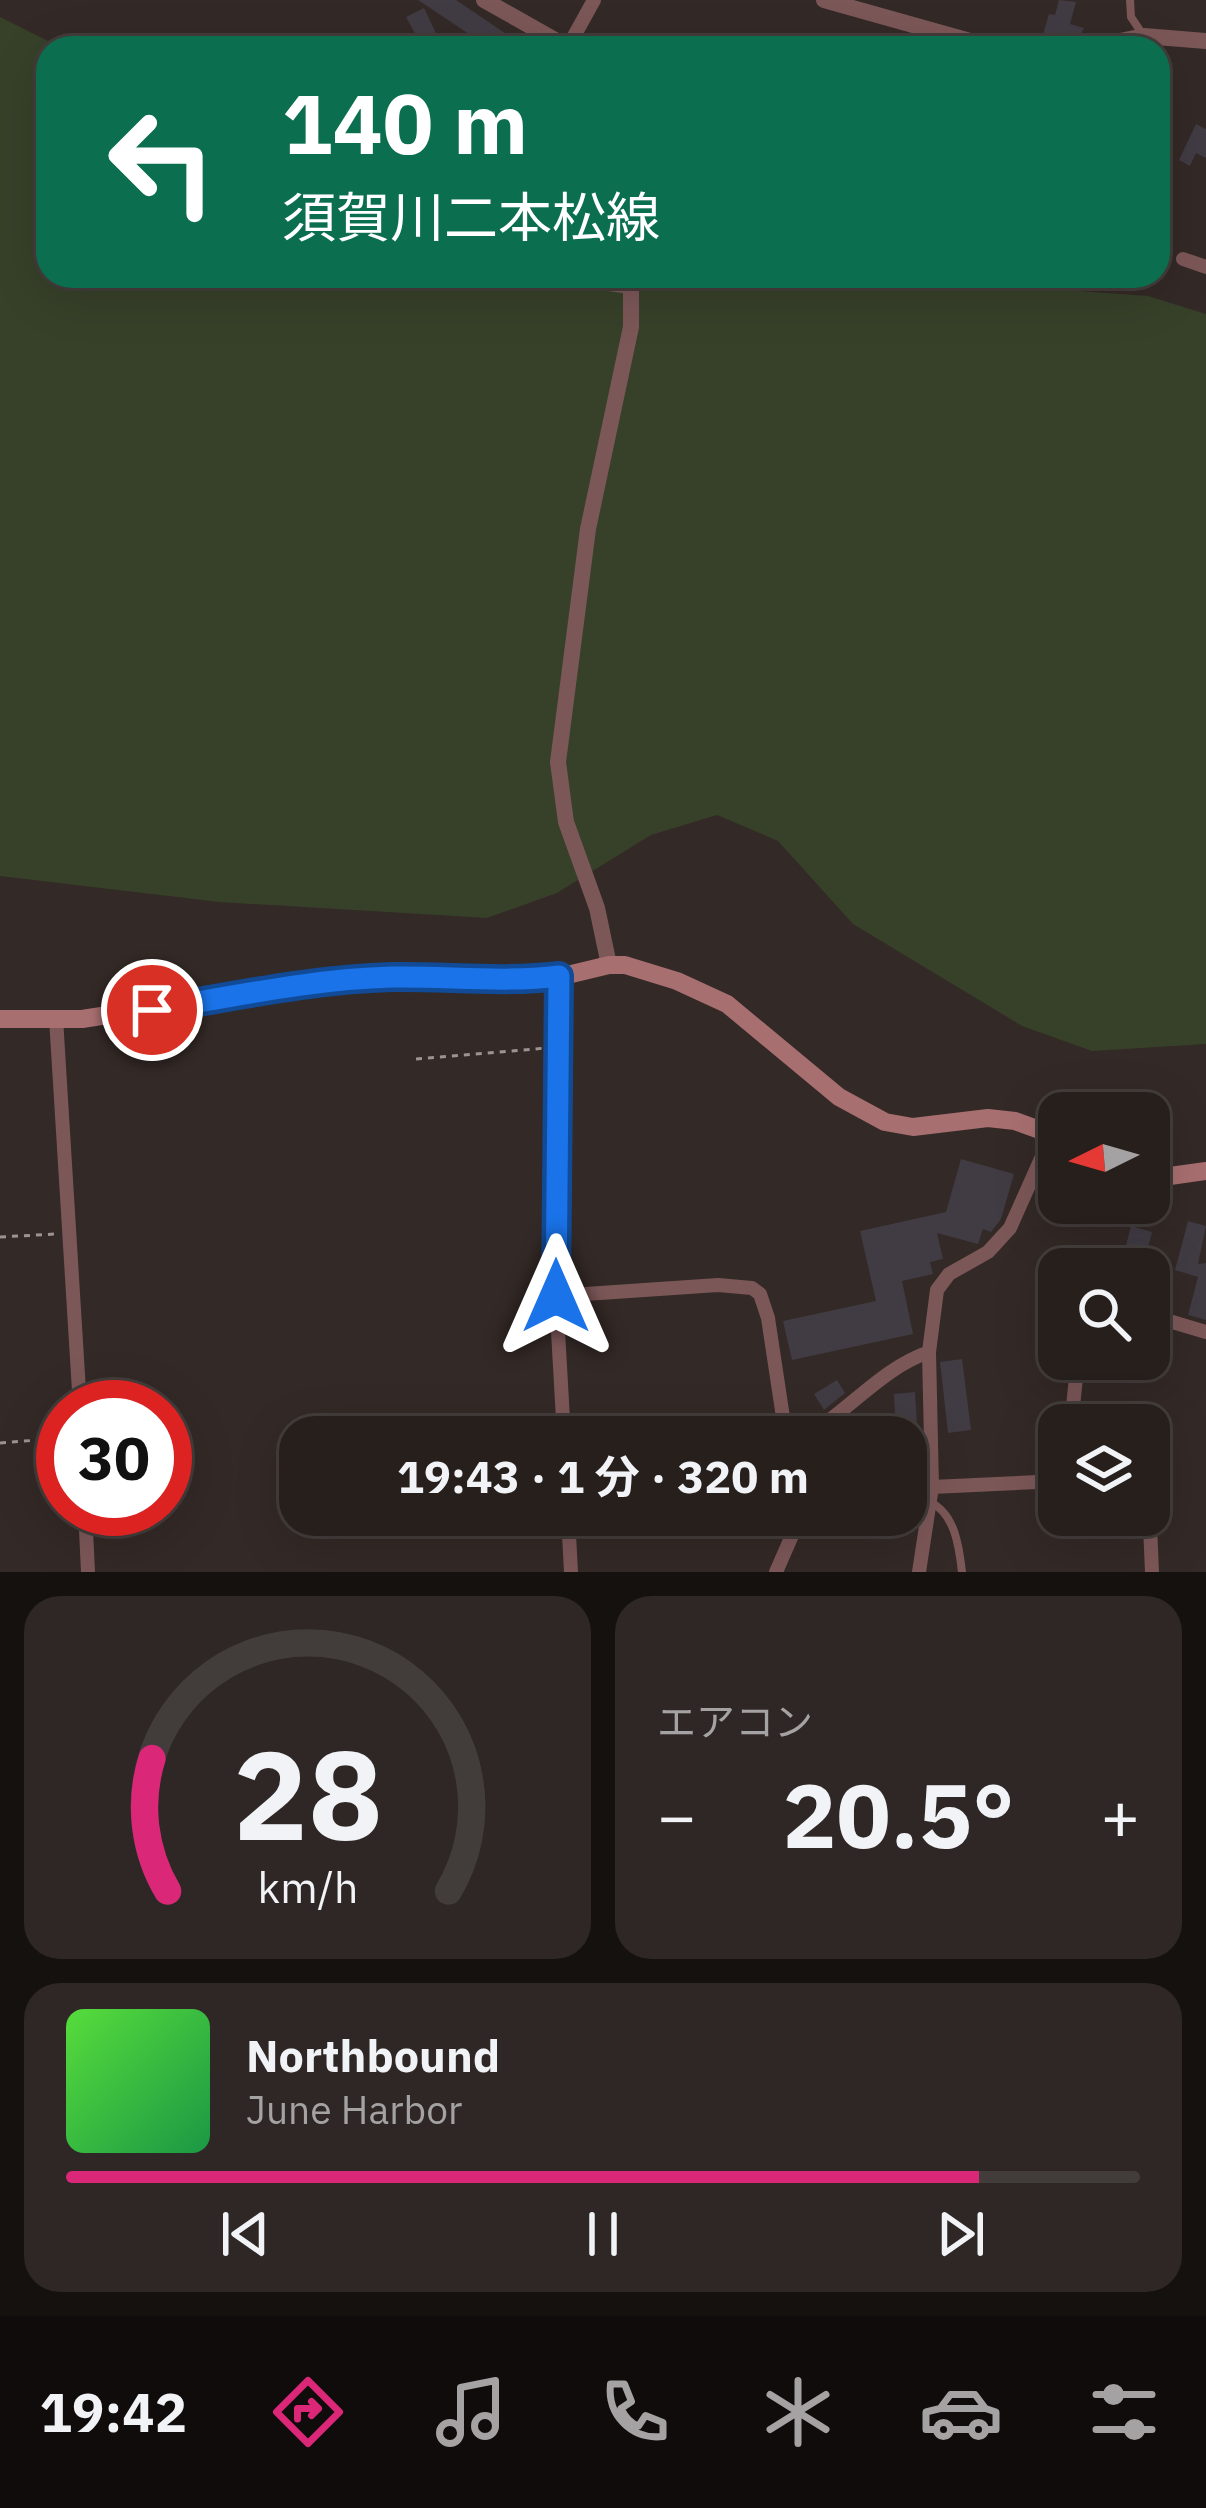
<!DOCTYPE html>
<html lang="ja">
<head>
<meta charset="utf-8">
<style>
  body { margin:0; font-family:"IBM Plex Sans","Noto Sans JP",sans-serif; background:#2e2725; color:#f1f3f6; height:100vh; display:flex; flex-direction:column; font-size:45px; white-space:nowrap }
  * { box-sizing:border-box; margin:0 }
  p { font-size:39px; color:#a4a2a3 }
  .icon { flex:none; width:66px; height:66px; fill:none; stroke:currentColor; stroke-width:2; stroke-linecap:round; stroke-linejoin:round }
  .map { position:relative; height:1572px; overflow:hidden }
  .side { display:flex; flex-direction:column; gap:24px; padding:24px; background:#15110f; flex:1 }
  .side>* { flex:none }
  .top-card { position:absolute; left:36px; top:36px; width:1134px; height:252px; border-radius:36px; box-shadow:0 12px 48px #0002,0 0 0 3px #423d3b; background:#0b6e4f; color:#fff; overflow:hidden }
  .needle { width:78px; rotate:265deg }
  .fabs { position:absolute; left:1038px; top:1092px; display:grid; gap:24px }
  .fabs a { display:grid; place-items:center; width:132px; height:132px; border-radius:24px; background:#261f1c; box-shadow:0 12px 48px #0002,0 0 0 3px #423d3b; font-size:60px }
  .speed { position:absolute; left:36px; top:1380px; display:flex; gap:24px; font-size:60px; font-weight:700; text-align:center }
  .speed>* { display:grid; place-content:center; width:156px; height:156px; border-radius:50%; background:#261f1c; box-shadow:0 12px 48px #0002,0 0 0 3px #423d3b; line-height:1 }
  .speed .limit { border:18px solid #d22; background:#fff; color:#111 }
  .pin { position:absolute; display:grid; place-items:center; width:102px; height:102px; color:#fff; margin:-51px; border:6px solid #fff; border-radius:50%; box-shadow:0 3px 12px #0007 }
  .me { position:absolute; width:132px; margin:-66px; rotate:0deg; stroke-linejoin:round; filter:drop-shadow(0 0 9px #0008) }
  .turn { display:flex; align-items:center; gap:42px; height:252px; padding:0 48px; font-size:54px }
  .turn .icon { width:156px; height:156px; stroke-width:2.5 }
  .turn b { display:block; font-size:84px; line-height:102px }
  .big { font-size:90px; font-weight:700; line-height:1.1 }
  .side .tile { flex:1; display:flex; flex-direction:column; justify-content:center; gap:18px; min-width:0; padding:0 42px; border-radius:36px; background:#2e2725 }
  .side .dial { align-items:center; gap:0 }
  .dial svg { height:312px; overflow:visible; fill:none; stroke:#423d3b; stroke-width:7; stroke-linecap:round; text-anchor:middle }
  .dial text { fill:#f1f3f6; stroke:none }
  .song { display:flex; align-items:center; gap:36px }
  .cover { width:144px; height:144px; border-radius:18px; background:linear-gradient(135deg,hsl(110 70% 55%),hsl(140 70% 35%)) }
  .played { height:12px; border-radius:6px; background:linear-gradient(90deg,#db2777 85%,#423d3b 85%) }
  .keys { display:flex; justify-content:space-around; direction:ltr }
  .heat { display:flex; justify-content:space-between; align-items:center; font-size:66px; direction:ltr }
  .side .tiles { flex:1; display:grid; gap:24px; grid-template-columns:1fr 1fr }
  .tile:last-child { grid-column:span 2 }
  .trip { position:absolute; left:279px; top:1416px; width:648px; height:120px; border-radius:36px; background:#261f1c; box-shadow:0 12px 48px #0002,0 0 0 3px #423d3b; font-weight:700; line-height:120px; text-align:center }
  .tab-bar { display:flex; height:192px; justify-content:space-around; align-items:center; background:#0f0c0b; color:#a4a2a3 }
  .tab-bar .icon { width:84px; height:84px }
  .tab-bar .active { color:#db2777 }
  .tab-bar b { font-size:54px; color:#f1f3f6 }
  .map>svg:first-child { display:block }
</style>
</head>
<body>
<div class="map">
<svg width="1206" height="1572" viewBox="0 0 1206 1572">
  <rect width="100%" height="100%" fill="#332926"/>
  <path fill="#374029" d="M0,17L62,48H48V276H1043L1066,290L1148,296L1206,314V1044L1092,1051L1022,1026L853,924L778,841L717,815L651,835L557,893L487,918L219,902L0,876Z"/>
  <path fill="#413b43" d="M418,0H456L527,48H490Z
    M1059,0L1076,2L1070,24L1084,28L1076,43L1043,34L1049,14L1055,15Z
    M424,8L443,48H423L406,17Z
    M1196,124L1206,129V158L1196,153L1190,166L1179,160Z
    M961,1159L1014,1174L1001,1219L991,1232L983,1229L978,1244L937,1233L943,1259L930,1262L933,1274L902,1281L913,1334L792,1360L783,1321L876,1301L860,1231L946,1212Z
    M1188,1221L1206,1226L1198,1264L1206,1263V1320L1188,1315L1198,1277L1175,1270Z
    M1131,1226L1152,1232L1145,1259L1124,1253Z
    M962,1359L971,1430L948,1433L940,1362Z
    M837,1380L845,1393L824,1410L814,1394Z
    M915,1392L921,1487L906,1488V1437H896L894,1394Z"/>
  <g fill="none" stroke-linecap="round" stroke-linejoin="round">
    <path stroke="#9d9491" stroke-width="3" stroke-dasharray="6 6" stroke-linecap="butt" d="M416,1059L546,1048
      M0,1237L56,1234
      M0,1443L63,1438"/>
    <path stroke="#7c5758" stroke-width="8" d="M1130,0L1131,17L1143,35
      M930,1502C955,1514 959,1546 962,1572"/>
    <path stroke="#7c5758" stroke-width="14" d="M568,47L594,0
      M1183,259L1206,267
      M464,276H508
      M545,276L632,287
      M559,977L556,1296L564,1437
      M56,1018L80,1407
      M556,1296L718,1285L752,1288L760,1294L768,1318L786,1437
      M1149,1315L1206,1332
      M823,1425C858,1400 888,1366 929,1352
      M1071,1425L1078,1359
      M932,1487L1059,1481
      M1149,1502L1152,1572
      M85,1509L88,1572
      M568,1515L571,1572
      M776,1572L801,1515
      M919,1572L932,1487L929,1352L937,1290L949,1274L988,1252L1010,1228L1052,1134"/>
    <path stroke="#7c5758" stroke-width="16" d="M484,0L569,48
      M824,0L995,48
      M1087,48L1144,36L1206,41
      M609,965L597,908L566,822L558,762L588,529L631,327V276"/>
    <path stroke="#a86f70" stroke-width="18" d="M0,1019H82L270,990L392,977L481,982L559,977L609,965H625L677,981L727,1004L839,1097L885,1122L913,1127L988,1118L1015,1121L1059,1137
      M1149,1172L1170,1176L1206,1171"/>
  </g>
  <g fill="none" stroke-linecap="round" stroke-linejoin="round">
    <defs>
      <path id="route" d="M152,1010C231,997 312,979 392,977C448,976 502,983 559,976L556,1296"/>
    </defs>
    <use href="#route" stroke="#114b97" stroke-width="30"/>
    <use href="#route" stroke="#1a73e8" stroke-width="21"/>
  </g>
</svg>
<div class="fabs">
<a><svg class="needle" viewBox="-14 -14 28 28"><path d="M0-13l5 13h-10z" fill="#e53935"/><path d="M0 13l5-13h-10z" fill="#a4a2a3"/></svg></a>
<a><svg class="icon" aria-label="search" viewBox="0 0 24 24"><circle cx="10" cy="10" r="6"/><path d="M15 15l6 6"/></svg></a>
<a><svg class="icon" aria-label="layers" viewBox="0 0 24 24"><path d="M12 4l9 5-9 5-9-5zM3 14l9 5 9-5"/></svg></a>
</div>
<div class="speed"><div class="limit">30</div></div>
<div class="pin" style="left:152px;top:1010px;background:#d93025"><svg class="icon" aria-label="arrive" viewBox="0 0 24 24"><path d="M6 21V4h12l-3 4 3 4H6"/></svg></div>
<svg class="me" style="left:556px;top:1296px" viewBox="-20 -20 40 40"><path d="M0-17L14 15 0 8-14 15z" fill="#1a73e8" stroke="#fff" stroke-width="4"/></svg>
<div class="trip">19:43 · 1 分 · 320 m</div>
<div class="top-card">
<div class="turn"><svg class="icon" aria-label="left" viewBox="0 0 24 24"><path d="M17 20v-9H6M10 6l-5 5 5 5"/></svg><div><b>140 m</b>須賀川二本松線</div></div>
</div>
</div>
<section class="side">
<div class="tiles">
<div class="tile dial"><svg viewBox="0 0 100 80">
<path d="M14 69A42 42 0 1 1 86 69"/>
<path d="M14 69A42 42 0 0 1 10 35" stroke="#db2777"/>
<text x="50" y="56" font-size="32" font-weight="700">28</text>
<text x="50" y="72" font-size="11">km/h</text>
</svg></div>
<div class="tile"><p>エアコン</p>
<div class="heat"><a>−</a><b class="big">20.5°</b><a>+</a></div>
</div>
<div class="tile">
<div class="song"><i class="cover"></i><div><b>Northbound</b><p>June Harbor</p></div></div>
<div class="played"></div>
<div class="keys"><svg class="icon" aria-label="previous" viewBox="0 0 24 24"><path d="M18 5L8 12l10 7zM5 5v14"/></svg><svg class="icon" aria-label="pause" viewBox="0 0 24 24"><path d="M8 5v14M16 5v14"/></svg><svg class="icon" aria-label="next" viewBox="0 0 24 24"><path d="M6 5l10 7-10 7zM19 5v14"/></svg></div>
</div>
</div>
</section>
<nav class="tab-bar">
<b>19:42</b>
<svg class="icon active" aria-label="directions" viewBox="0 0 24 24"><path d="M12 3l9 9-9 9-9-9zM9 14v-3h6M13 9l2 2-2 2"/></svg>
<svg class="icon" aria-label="music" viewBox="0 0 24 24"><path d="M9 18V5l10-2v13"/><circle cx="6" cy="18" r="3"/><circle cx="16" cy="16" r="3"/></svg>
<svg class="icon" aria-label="phone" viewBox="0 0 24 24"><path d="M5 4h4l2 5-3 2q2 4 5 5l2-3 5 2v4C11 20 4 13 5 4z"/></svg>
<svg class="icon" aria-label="climate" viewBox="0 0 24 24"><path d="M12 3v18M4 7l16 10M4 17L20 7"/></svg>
<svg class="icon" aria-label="car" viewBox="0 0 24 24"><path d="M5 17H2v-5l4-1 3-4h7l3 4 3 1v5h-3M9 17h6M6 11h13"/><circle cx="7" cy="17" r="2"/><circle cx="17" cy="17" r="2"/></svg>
<svg class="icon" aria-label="filters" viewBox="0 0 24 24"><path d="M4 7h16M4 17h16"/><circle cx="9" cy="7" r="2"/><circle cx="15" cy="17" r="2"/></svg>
</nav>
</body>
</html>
